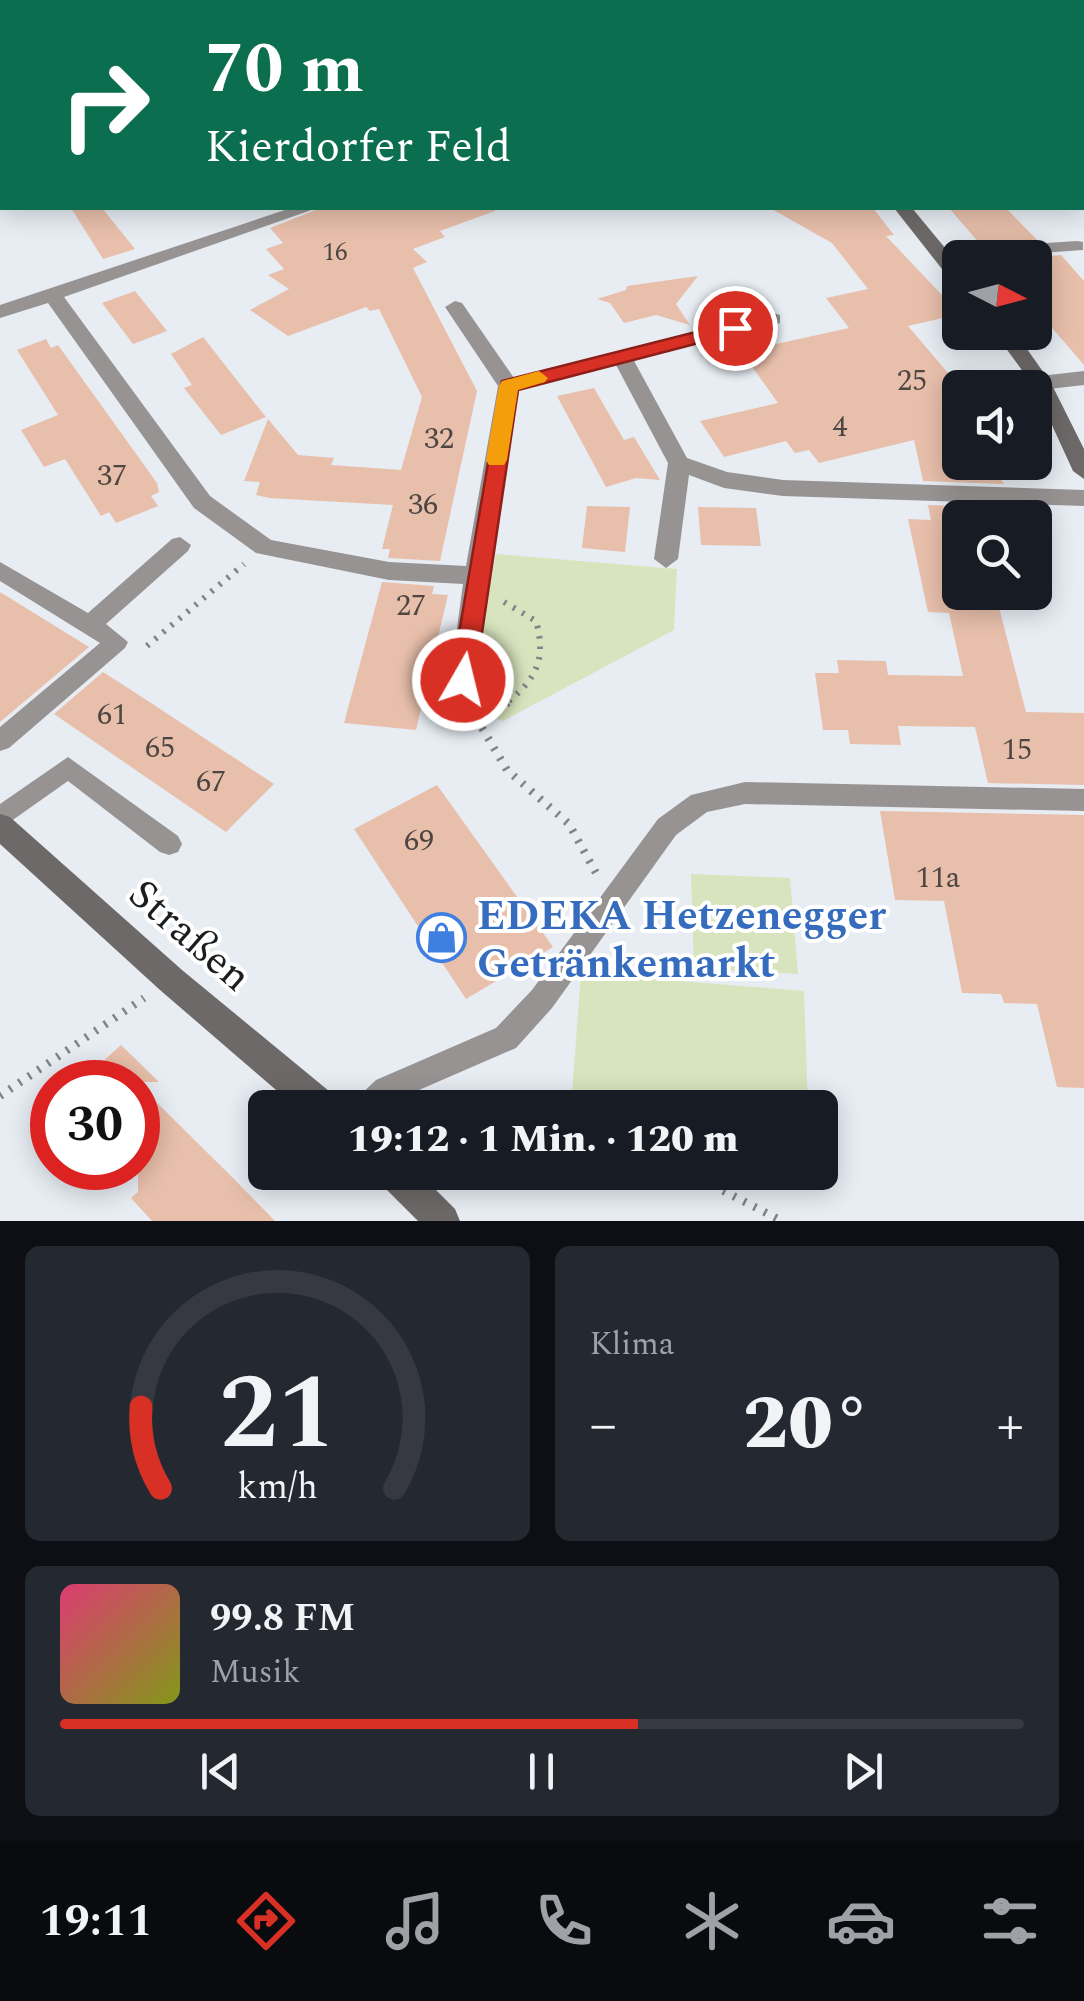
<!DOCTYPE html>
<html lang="de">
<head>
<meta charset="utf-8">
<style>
  body { margin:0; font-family:Spectral,serif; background:#242831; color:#f1f3f6; height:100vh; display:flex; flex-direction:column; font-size:38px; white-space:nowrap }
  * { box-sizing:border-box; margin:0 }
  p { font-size:32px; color:#9ea1a6 }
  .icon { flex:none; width:55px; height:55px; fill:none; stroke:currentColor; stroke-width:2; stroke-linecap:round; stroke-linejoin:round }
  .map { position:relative; height:1221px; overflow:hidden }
  .panel { display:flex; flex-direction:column; gap:25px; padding:25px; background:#0d0f14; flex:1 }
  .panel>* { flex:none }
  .hud { position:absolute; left:0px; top:0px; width:1085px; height:210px; box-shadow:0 5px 25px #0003; background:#0b6e4f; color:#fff; overflow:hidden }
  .needle { width:65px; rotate:96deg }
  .buttons { position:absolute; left:942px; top:240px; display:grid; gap:20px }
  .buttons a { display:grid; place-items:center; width:110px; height:110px; border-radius:15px; background:#171b24; box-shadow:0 5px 25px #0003; font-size:50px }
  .speed { position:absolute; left:30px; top:1060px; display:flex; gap:20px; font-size:50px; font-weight:700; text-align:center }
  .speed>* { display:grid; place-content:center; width:130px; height:130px; border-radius:50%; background:#171b24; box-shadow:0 5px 25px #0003; line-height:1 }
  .speed .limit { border:15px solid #d22; background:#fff; color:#111 }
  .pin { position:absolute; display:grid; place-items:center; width:85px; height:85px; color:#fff; margin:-42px; border:5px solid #fff; border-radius:50%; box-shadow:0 2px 10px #0007 }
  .me { position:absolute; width:110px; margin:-55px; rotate:8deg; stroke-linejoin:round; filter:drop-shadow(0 0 8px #0008) }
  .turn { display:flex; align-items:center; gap:35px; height:210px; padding:0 40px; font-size:45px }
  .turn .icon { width:130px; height:130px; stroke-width:2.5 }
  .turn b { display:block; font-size:70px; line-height:85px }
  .big { font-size:75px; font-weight:800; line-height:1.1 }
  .panel .widget { flex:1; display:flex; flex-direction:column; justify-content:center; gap:15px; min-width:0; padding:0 35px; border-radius:15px; background:#242831 }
  .panel .dial { align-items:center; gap:0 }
  .dial svg { height:260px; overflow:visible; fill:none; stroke:#363941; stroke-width:7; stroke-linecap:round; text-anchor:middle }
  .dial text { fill:#f1f3f6; stroke:none }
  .song { display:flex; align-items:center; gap:30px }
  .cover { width:120px; height:120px; border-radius:15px; background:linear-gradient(135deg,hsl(340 70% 55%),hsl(70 70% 35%)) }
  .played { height:10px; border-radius:5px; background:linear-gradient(90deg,#d93025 60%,#363941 60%) }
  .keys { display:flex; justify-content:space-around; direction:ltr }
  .heat { display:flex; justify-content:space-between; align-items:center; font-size:55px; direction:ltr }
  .panel .tiles { flex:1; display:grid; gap:25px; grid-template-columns:1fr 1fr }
  .widget:last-child { grid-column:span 2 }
  .trip { position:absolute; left:248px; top:1090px; width:590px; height:100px; border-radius:15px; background:#171b24; box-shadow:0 5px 25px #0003; font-weight:800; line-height:100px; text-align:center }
  .tabs { display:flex; height:160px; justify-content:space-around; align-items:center; background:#090b0e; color:#9ea1a6 }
  .tabs .icon { width:70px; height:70px }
  .tabs .active { color:#d93025 }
  .tabs b { font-size:45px; color:#f1f3f6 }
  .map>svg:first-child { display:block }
</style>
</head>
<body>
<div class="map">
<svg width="1084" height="1221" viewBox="0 0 1084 1221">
  <rect width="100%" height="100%" fill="#e7edf3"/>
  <path fill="#d8e4be" d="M496,554L677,569L674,630L503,721L478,712L472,682Z
    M691,874L790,878L798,974L694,969Z
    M581,973L804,991L808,1107H571Z"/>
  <path fill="#e8bfab" d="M71,208H102L135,249L103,259Z
    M321,208H494L495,211L440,231L445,237L413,249L427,262L413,268L477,391L440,561L388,558L390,549H382L393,505L269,498L256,495L260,482L244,481L268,419L298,455L334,458L331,465L401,470L422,397L379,309L370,311L366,307L288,336L250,310L289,289L268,275L284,269L266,249L283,243L270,228Z
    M770,208H873L894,235L886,236L960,314L908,326L960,387V462H988L1004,484L923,481L914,440L819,463L809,450L795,453L786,441L724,457L700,421L778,403L738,347L772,339L776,344L849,328L826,298L868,289L832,243Z
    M949,208H1006L1037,240L980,244Z
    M1061,255L1084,281V365L1035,308V258H1030Z
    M698,276L676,304L690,325L656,315L624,323L610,303L597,299L626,290L627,286Z
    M135,291L167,331L133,344L102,303Z
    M203,337L254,402L266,417L221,435L184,388L192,385L171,354Z
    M46,339L51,348L58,345L157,483L159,492L151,496L158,506L116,523L109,512L101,516L65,459L44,467L21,430L58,415L17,350Z
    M594,388L624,440L634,437L660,480L636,478L606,487L557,396Z
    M928,505L1024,508L1031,518H960V592H995L1026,712L1084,713V785L988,783L975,727L898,726L901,745L850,744L848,730H823L815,673H839L837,660L886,661L888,675L963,676L949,613L928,612L908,519L931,520Z
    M587,506L630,507L625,552L582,548Z
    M698,507L756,508L761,546L701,545Z
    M382,582L434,586L432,594L448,595L416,730L344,723Z
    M0,592L89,647L0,722Z
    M103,672L148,701L274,784L226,832L54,714Z
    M437,785L553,947L466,999L354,829Z
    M880,811L1084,815V1088L1057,1087L1037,1004L1004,1003L1001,994L962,993L944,901L895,900Z
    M121,1045L159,1082H80Z
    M138,1084L232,1177L275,1221H152L131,1198L138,1192Z"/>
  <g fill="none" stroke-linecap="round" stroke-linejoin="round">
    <path stroke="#818589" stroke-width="6" stroke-dasharray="2.5 8" stroke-linecap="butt" d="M504,602L536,621C546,657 538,677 509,701
      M147,646L244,564"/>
    <path stroke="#818589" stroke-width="8" stroke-dasharray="2.5 9" stroke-linecap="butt" d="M497,711L512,699
      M482,728L507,770L569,824L596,873
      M0,1096L144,998
      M669,1172L712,1185L782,1221"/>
    <path fill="#979393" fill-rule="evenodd" d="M905,0H920L921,2H907Z
      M1077,241L1083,242V250L940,260L931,255L940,250Z
      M180,537L191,545L188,551L106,624L128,642L125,648L9,748L0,751V727L100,643L0,581V562L88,613L172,539Z
      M68,757L178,836L182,844L178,852L169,855L160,852L68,781L0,829V804Z
      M745,782L1084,789V811L745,804L707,812L676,835L552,1008L516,1048L396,1100L389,1108H352L357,1098L376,1080L496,1028L532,990L658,819L691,795Z"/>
    <path fill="#979393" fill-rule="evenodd" d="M999,0H1016L1018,2H1001Z
      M1082,61L1084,62V73H1082Z
      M291,208H317L64,297L210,496L271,540L389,562L466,566L498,386L445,307L455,301L462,303L514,378L773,313L780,315V323L633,359L687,458L727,472L783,480L1084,490V506L783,496L724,488L689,475L678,559L666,568L654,559L668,463L615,363L519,390C506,473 491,555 481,638C479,652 479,708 476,715L467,718L458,715L450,680L463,584L389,580L256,553L194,508L48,303L0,318V305Z
      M1084,371V385L1040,390L1029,383L1040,376Z"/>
    <path fill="#6e6969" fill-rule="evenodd" d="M733,0H749L751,2H735Z
      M894,208H912L960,266V285L953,283Z
      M994,332H1015L1051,383L1084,449V479L1073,471L1035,388Z
      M0,814L10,817L182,970L335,1096L339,1108H297L160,990L0,844Z
      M376,1172H418L455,1209L460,1221H418L381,1184Z"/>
  </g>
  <path fill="#d93025" stroke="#8d1f18" stroke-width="2.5" d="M735,322L741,324V332L518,390L475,680L471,686H454L451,680L502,381Z"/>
  <path fill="#f59e0b" d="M539,371L548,378L545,382L518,390L507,460L504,465H489L486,460L499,386L502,381Z"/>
  <defs>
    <symbol id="shop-ring" viewBox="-11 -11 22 22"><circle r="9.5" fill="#fff" stroke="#3f7fe0" stroke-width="1.5"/><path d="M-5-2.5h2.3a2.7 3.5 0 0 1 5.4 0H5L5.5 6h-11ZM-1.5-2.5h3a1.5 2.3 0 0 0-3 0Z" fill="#3f7fe0"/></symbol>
  </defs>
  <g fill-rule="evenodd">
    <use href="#shop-ring" x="414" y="910" width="55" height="55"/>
  </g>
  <g text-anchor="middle" stroke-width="8" stroke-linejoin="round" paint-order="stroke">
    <g font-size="25" fill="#4e4642">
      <text x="335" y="260">16</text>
    </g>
    <g font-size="30" fill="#4e4642">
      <text x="912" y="390">25</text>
      <text x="840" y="436">4</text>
      <text x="439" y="448">32</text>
      <text x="112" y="485">37</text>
      <text x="423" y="514">36</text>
      <text x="411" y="615">27</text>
      <text x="112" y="724">61</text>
      <text x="160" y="757">65</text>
      <text x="1017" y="759">15</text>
      <text x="211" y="791">67</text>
      <text x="419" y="850">69</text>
      <text x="938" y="887">11a</text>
    </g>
    <g font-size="42" font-weight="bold" fill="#366cbe" stroke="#fff" text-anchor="start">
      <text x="477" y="929">EDEKA Hetzenegger<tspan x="477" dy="48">Getränkemarkt</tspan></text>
    </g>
    <g font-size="42" fill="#1b1d1f" stroke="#fff">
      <text transform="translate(191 934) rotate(41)" y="15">Straßen</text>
    </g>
  </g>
</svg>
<div class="buttons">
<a><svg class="needle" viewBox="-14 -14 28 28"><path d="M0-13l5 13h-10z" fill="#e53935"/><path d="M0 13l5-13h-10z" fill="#9ea1a6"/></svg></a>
<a><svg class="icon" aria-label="sound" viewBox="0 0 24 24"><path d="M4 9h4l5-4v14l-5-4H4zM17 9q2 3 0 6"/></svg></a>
<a><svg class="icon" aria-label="search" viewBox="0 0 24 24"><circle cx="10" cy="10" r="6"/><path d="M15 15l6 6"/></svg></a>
</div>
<div class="speed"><div class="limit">30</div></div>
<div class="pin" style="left:735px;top:328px;background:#d93025"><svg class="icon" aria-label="arrive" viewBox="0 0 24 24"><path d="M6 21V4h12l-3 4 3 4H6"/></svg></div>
<svg class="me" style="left:463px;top:680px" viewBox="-20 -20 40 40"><circle r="17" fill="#d93025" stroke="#fff" stroke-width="3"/><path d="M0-11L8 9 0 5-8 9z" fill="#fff"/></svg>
<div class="trip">19:12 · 1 Min. · 120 m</div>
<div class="hud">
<div class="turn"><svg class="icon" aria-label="right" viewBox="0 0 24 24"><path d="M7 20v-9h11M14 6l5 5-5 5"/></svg><div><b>70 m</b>Kierdorfer Feld</div></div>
</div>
</div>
<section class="panel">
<div class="tiles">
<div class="widget dial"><svg viewBox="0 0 100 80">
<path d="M14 69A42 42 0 1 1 86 69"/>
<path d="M14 69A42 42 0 0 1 8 44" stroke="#d93025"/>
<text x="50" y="56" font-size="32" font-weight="700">21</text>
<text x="50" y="72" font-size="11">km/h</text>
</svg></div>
<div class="widget"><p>Klima</p>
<div class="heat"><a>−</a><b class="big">20°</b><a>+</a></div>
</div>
<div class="widget">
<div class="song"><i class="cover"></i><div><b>99.8 FM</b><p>Musik</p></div></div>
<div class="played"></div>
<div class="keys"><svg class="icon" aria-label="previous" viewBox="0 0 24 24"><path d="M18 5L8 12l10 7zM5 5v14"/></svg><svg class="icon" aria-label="pause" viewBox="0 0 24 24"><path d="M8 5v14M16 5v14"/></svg><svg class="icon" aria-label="next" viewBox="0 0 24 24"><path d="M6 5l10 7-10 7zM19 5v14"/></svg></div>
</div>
</div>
</section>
<nav class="tabs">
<b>19:11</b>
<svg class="icon active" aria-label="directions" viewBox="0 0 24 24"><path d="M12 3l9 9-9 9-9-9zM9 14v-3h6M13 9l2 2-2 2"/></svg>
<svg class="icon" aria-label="music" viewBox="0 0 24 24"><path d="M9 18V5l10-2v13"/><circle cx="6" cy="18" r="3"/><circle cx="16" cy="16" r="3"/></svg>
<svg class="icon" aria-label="phone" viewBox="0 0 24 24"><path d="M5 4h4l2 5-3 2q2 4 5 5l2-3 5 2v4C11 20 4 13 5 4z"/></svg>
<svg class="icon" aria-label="climate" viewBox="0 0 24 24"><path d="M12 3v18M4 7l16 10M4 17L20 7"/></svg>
<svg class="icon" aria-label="car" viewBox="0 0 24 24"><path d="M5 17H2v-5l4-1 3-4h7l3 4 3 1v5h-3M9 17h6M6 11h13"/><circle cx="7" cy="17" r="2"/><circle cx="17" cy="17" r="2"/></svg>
<svg class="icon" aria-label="filters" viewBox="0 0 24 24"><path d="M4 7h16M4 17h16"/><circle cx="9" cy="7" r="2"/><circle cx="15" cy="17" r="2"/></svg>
</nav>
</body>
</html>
